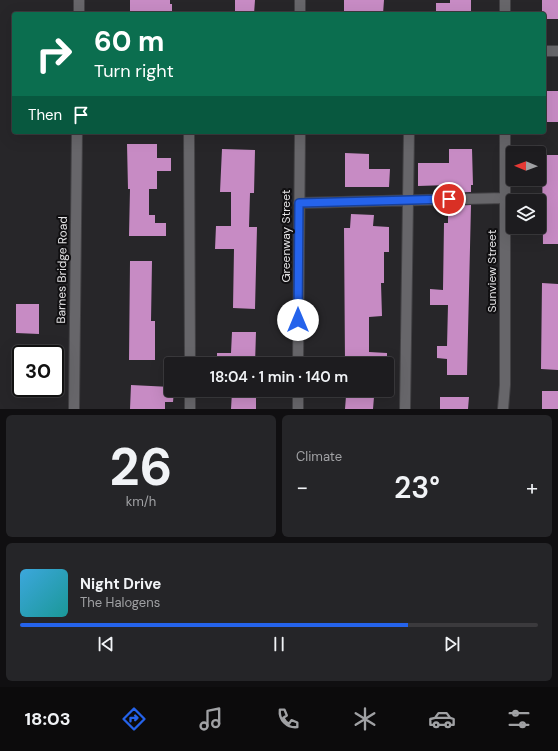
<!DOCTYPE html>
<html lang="en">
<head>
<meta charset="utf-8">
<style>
  body { margin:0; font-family:"DM Sans",sans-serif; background:#252528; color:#f1f3f6; height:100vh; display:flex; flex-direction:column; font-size:15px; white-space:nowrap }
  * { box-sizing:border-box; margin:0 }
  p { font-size:13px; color:#a0a1a4 }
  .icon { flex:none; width:22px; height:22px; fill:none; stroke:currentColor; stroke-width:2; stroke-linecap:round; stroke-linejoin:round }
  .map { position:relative; height:409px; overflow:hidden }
  .side { display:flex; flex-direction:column; gap:6px; padding:6px; background:#100f11; flex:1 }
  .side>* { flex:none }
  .hud { position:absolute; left:12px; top:12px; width:534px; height:122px; border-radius:4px; box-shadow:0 4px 16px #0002,0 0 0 1px #3b3a3d; background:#0b6e4f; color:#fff; overflow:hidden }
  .needle { width:26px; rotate:271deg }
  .buttons { position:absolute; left:506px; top:146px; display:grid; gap:8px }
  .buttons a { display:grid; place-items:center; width:40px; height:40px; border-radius:4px; background:#1d1c1f; box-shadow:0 4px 16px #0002,0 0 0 1px #3b3a3d; font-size:20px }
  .speed { position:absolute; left:12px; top:345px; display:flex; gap:8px; font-size:20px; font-weight:700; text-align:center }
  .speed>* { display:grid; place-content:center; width:52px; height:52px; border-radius:50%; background:#1d1c1f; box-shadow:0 4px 16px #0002,0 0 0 1px #3b3a3d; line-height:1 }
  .speed .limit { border:2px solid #111; border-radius:6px; background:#fff; color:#111 }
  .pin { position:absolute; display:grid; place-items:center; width:34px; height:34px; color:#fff; margin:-17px; border:2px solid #fff; border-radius:50%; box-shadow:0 1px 4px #0007 }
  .me { position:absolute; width:44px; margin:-22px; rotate:0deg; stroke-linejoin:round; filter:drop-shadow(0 0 3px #0008) }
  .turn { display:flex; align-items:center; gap:14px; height:84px; padding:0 16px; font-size:18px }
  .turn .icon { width:52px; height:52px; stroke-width:2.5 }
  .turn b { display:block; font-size:28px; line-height:34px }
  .then { display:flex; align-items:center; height:38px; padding:0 16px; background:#0003; gap:8px; font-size:15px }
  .big { font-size:30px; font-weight:600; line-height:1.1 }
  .side .tile { flex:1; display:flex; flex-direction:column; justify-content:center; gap:6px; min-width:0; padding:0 14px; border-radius:6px; background:#252528 }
  .side .dial { align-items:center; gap:0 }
  .dial b { font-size:52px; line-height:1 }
  .song { display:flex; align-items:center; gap:12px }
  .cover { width:48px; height:48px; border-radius:6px; background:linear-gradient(135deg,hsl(200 70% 55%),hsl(180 70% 35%)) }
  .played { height:4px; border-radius:2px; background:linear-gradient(90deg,#2563eb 75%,#3b3a3d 75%) }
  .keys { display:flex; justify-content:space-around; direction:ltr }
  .heat { display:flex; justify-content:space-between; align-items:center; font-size:22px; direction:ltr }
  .side .tiles { flex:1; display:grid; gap:6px; grid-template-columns:1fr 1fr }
  .tile:last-child { grid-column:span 2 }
  .trip { position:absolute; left:164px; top:357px; width:230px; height:40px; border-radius:4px; background:#1d1c1f; box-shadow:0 4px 16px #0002,0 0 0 1px #3b3a3d; font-weight:600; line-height:40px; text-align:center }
  .tabs { display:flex; height:64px; justify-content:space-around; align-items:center; background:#0c0b0c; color:#a0a1a4 }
  .tabs .icon { width:28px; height:28px }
  .tabs .on { color:#2563eb }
  .tabs b { font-size:18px; color:#f1f3f6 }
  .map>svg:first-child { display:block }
</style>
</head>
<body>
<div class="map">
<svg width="558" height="409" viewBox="0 0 558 409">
  <rect width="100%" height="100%" fill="#272629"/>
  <path fill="#c78bc4" d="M130,0H170V4H172V14H130Z
    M235,0H255L254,14H235Z
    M344,0H384L383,14H344Z
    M450,0H471V14H436V3H450Z
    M542,0H558V19H544V14H542Z
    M546,91H558V122H545Z
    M127,144H157V158H171V171H157V189H149V215H155V223H166V236H129L130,189H128Z
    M222,149L255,150L254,193H250L249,227H257L255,309L233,308L234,249H215L216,226H231V192H220Z
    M449,149H472L473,185H471V192L449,193V185L418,186V163H449Z
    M345,153L369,154V169H390L389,187H345Z
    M542,155H558V244H543Z
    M471,205L467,375H447V359L437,358V346H447L448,305H430V289L443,290L444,223H448V206Z
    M351,214L374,215L373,226L389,227V252H384V283H381L382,316L369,317V352L387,353V364H345L344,228H350Z
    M130,261H152L151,321H155V360H129Z
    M542,283L558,284V370L541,369Z
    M16,304H39V334L16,333Z
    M232,332H256L255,364H217V353H231Z
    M131,385L171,387V390H174L173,402H165V409H130Z
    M542,391H558V409H542Z
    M232,392L256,393V409H231Z
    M346,396L374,397L373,409H345Z
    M440,397H469L468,409H440Z"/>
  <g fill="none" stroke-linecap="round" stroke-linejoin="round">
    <defs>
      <path id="minor" d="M79,14V0
        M300,14V0
        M505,14V0
        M544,51H558
        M189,132L190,364
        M299,203L505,198
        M298,364L300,132
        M190,390V409
        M74,409L77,132
        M298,409V390
        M405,409L409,132
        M503,409L505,385V132"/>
    </defs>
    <use href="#minor" stroke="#434245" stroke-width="12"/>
    <use href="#minor" stroke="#67666a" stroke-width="10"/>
  </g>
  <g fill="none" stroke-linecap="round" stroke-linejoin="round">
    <defs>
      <path id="route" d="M298,320L299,203L449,199"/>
    </defs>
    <use href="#route" stroke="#184099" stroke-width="10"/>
    <use href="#route" stroke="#2563eb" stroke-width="7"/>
  </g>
  <g text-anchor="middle" stroke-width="4" stroke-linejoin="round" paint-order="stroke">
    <g font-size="12" fill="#e5e4e6" stroke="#100f11">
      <text transform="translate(286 236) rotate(-90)" y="4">Greenway Street</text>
      <text transform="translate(62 270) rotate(-89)" y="4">Barnes Bridge Road</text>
      <text transform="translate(492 271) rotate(-90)" y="4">Sunview Street</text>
    </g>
  </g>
</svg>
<div class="buttons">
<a><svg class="needle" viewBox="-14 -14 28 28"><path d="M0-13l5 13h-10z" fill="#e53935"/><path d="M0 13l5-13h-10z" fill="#a0a1a4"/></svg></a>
<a><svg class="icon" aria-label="layers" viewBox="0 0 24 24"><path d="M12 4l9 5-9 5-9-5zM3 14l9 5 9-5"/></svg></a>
</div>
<div class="speed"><div class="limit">30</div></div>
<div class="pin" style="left:449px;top:199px;background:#d93025"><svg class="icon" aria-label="arrive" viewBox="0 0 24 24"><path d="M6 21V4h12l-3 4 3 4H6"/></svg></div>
<svg class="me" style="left:298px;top:320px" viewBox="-20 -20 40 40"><circle r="19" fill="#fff"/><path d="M0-13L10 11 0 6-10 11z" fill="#2563eb"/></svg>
<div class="trip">18:04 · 1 min · 140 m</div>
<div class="hud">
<div class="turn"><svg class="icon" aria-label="right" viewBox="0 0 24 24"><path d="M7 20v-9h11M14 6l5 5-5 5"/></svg><div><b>60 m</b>Turn right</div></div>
<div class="then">Then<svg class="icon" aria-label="arrive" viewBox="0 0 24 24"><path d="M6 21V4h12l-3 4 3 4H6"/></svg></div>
</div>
</div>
<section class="side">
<div class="tiles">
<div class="tile dial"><b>26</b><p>km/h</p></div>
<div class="tile"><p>Climate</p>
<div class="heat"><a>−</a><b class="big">23°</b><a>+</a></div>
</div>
<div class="tile">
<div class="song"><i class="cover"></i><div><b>Night Drive</b><p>The Halogens</p></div></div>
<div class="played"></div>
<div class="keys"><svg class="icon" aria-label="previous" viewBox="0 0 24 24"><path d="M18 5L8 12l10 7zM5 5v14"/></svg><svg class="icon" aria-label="pause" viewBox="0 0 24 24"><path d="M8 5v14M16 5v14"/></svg><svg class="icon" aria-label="next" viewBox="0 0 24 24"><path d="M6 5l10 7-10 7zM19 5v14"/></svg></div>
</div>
</div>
</section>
<nav class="tabs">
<b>18:03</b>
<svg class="icon on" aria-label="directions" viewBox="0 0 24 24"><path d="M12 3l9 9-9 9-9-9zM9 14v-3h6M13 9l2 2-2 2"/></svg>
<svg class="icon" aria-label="music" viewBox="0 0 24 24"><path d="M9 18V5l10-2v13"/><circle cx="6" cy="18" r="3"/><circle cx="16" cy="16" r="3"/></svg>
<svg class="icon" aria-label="phone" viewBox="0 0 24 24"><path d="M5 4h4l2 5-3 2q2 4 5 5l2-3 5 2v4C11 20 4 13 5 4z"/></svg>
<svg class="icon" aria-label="climate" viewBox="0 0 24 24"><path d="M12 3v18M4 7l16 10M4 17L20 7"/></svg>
<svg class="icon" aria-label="car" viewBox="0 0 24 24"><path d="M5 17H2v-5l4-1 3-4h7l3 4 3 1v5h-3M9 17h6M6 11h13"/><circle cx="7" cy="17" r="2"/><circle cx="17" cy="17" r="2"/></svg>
<svg class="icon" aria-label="filters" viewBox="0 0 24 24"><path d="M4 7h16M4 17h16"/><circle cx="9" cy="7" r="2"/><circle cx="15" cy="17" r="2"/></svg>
</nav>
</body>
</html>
